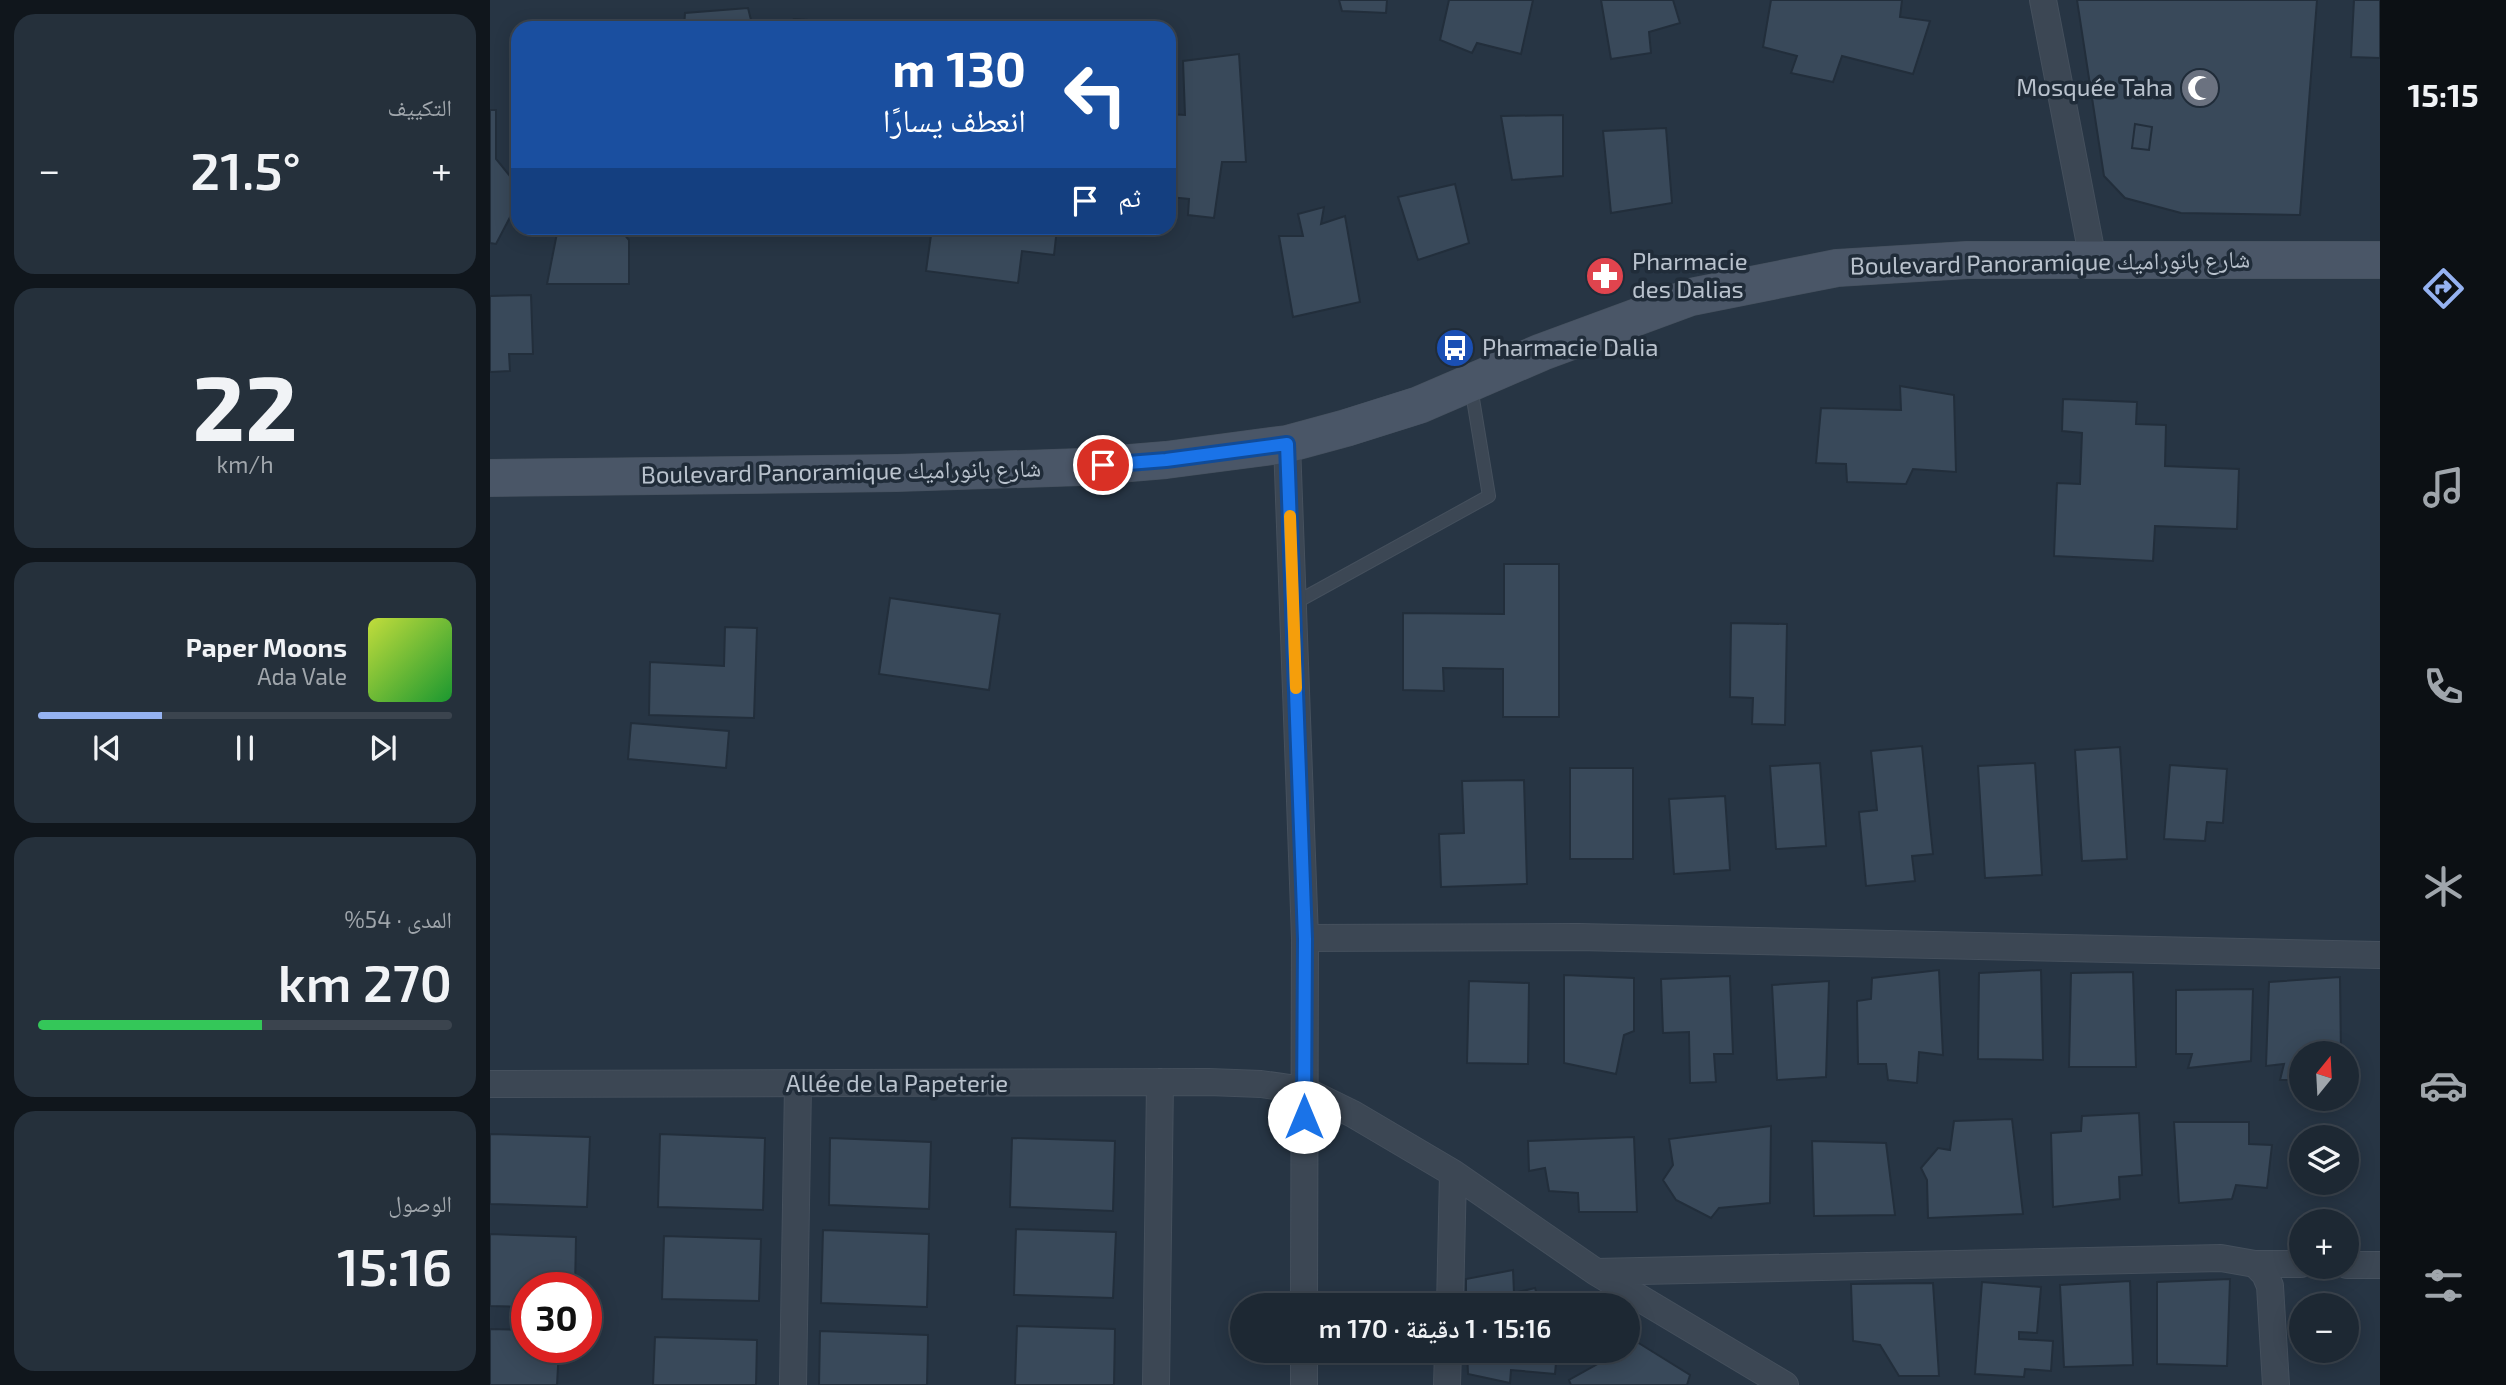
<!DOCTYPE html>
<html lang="ar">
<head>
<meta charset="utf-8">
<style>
  body { margin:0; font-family:"Exo 2","Noto Naskh Arabic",sans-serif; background:#25303b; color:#f1f3f6; direction:rtl; height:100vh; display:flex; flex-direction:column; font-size:26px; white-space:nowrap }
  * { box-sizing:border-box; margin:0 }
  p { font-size:23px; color:#a0a6ac }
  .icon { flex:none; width:38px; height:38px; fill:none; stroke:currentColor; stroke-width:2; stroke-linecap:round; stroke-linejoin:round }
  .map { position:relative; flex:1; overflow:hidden; direction:ltr }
  .details { display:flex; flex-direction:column; gap:14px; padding:14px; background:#10161c; width:490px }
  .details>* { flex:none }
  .guide { position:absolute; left:21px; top:21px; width:665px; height:214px; border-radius:21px; box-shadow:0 4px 18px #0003,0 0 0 2px #3b444e; direction:rtl; background:#1a4fa0; color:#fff; overflow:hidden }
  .needle { width:46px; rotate:18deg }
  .fabs { position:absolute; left:1799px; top:1041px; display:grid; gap:14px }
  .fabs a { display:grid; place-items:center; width:70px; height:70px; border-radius:50%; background:#1d2833; box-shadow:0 4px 18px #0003,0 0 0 2px #3b444e; font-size:35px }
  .speed { position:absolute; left:21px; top:1272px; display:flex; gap:14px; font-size:35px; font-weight:700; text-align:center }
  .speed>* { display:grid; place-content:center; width:91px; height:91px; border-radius:50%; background:#1d2833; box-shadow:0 4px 18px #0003,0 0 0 2px #3b444e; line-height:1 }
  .speed .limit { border:10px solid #d22; background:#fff; color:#111 }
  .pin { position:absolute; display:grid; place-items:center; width:60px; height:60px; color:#fff; margin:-30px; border:4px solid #fff; border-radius:50%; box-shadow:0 2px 7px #0007 }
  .me { position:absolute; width:77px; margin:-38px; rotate:0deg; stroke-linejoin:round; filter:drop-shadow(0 0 5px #0008) }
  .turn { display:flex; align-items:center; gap:24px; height:147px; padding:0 35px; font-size:32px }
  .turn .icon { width:91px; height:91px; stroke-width:2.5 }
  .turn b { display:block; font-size:49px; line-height:60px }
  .then { display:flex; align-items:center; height:66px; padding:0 35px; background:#0003; gap:14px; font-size:26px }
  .big { font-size:52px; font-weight:600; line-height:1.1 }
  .details .widget { flex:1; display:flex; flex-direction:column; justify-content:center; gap:10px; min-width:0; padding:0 24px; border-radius:21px; background:#25303b }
  .details .dial { align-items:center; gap:0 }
  .dial b { font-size:91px; line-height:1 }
  .song { display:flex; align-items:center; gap:21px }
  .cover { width:84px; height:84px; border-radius:10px; background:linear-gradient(135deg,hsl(70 70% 55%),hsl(130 70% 35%)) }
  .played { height:7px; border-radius:4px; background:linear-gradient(90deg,#95b2f1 30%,#3b444e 30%) }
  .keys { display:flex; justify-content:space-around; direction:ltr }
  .heat { display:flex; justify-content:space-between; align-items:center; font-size:38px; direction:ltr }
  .charge { height:10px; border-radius:5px; background:linear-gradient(90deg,#34c759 54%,#3b444e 0) }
  .trip { position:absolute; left:740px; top:1293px; width:410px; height:70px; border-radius:35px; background:#1d2833; box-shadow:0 4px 18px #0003,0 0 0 2px #3b444e; font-weight:600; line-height:70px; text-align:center; direction:rtl }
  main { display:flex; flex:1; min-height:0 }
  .menu { display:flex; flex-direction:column; width:126px; justify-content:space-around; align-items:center; background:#0c1014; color:#a0a6ac }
  .menu .icon { width:49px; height:49px }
  .menu .current { color:#95b2f1 }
  .menu b { font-size:32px; color:#f1f3f6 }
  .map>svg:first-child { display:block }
</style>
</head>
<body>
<main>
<nav class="menu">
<b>15:15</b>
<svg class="icon current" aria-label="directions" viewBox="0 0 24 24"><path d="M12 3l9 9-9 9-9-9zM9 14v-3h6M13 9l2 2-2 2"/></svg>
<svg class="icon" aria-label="music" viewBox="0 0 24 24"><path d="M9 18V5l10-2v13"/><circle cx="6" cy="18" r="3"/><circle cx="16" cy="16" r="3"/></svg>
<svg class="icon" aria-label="phone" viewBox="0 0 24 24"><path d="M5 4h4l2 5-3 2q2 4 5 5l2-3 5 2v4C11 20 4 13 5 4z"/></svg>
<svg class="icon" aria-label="climate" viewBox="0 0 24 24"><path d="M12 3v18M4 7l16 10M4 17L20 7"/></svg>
<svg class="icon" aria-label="car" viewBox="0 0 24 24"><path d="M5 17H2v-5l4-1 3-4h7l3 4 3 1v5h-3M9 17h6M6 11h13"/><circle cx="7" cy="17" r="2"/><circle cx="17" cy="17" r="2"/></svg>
<svg class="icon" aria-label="filters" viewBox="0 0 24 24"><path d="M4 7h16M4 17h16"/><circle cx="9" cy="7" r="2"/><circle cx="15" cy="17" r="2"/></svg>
</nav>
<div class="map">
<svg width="1890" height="1385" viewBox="0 0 1890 1385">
  <rect width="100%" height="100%" fill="#273544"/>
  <path fill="#39495a" stroke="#222e3b" stroke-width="2" d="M849,0H897L896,13L852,11Z
    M959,0H1043L1031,54L987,43L982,53L950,40Z
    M1111,0H1183L1190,23L1159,32L1161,53L1121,59Z
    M1281,0H1412L1410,17L1440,21L1423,74L1352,56L1343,82L1301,73L1307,56L1273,47Z
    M1587,0H1827L1810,215L1691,213L1635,198L1614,176Z
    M1864,0H1890V58L1861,57Z
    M258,8L263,28H194L195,13Z
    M304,19L346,22V28H306Z
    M749,54L756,162H732L724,218L698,215L699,199L679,197V114L695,115L693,61Z
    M0,110H6V159L28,186V202L6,244L0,243Z
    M1073,115V176L1022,180L1011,116Z
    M1645,124L1662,127L1659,150L1642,148Z
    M1176,128L1182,203L1121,213L1113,131Z
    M965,184L979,243L928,260L908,197Z
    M834,207L831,224L855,216L870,302L803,317L789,236H813L808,214Z
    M68,228H129L139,240V284H57Z
    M442,228H567L564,255L532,251L528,283L436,271Z
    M41,295L43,354H19L20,371L0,372V296Z
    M1410,386L1464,395L1466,472L1423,469L1416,484L1357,482L1356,464L1326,463L1331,408L1411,410Z
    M1573,399L1647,402L1646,424L1676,425L1675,466L1749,469L1747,529L1665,526L1663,561L1564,556L1567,483L1590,484L1592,433L1572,431Z
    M1014,564H1069V717H1013V669L953,668L954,691L913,690V613L1014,614Z
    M400,598L510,614L499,690L389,674Z
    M1241,623L1297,624L1295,725L1262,724L1263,698L1240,697Z
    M235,627L267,628L264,718L159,715L160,662L234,666Z
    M141,723L239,731L236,768L138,759Z
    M1432,746L1443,854L1422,856L1425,881L1376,886L1369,812L1387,810L1381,751Z
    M1630,747L1637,859L1592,861L1585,750Z
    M1330,763L1336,846L1286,849L1280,766Z
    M1545,763L1552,875L1495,878L1488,766Z
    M1680,765L1737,769L1733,823L1717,822L1715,841L1674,839Z
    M1080,768H1143V859H1080Z
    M1034,780L1037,884L951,887L949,834L974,833L972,781Z
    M1235,796L1240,870L1184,874L1179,799Z
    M1449,970L1453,1055L1429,1052L1427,1083L1398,1080L1396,1064H1368L1367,1001L1381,999L1382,978Z
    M1551,970L1553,1060L1488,1059L1489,973Z
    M1643,972L1646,1067H1579L1581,973Z
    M1074,975L1144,978V1031L1134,1035L1126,1074L1074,1063Z
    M1240,976L1243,1054H1224L1226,1082L1200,1083L1199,1032L1173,1033L1171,979Z
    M1850,977L1851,1054H1811V1080H1790L1794,1064L1776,1066L1779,982Z
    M979,981L1039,983L1038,1064L977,1063Z
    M1339,981L1336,1077L1287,1080L1282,985Z
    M1763,989L1761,1061L1698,1068L1702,1054H1686V990Z
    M1649,1113L1652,1175L1629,1177L1630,1199L1563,1207L1561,1133L1591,1131L1592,1116Z
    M1522,1119L1533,1214L1438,1218L1437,1180L1431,1168L1448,1148L1460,1150L1464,1121Z
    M1684,1122H1759V1144L1782,1145L1777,1188L1746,1185L1742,1199L1689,1203Z
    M1281,1126L1280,1203L1229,1208L1221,1218L1186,1200L1173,1180L1183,1165L1179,1139Z
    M0,1134L100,1137L97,1207L0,1204Z
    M170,1134L275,1138L273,1210L168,1207Z
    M1144,1137L1147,1212H1089L1088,1193L1059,1191L1055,1168L1039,1171L1038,1141Z
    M340,1138L441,1142L439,1209L339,1205Z
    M522,1138L625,1141L623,1211L520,1207Z
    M1322,1141L1396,1143L1405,1215L1324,1216Z
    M526,1229L626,1232L623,1298L524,1295Z
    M333,1230L439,1234L437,1307L331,1303Z
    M0,1234L86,1237L85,1288H37V1307L0,1306Z
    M174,1236L271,1239L269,1301L172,1299Z
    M1023,1270L1024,1293L1045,1288L1047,1295L1071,1302L1070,1306H976V1279Z
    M1740,1279L1737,1366L1667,1364V1282Z
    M1640,1281L1643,1365L1574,1367L1570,1285Z
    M1492,1282L1551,1287L1547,1333L1529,1332V1339L1563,1341L1561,1371L1535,1369L1534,1377L1485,1374Z
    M1443,1283L1449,1376H1409L1390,1345L1363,1341L1361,1284Z
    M527,1326L625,1329L624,1385H525Z
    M0,1329L37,1330V1348H69L67,1385H0Z
    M330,1331L438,1335L437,1385H329Z
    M165,1337L267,1340L266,1385H163Z
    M1147,1342L1200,1375L1197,1385H1081L1079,1380L1131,1351H1138V1347Z
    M977,1351H1067L1065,1374L1021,1370L1020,1383L978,1374Z"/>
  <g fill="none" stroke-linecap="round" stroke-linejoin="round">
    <defs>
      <path id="lane" d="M803,604L999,496L981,387"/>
      <path id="street" d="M1553,0L1603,260
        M797,444L815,938L814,1306
        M815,938L1088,937L1890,955
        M0,1084L719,1082L771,1084L814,1090L863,1114L963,1173L1106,1272L1295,1385
        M1765,1264L1775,1274L1780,1286L1786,1385
        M1857,1265H1890
        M1106,1272L1731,1258L1765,1264H1811
        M960,1306L963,1173
        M814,1351V1385
        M303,1385L308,1085
        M666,1385L670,1082
        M957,1385L958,1351"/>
      <path id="secondary" d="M0,478L407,473L592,467L676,460L797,444L856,428L929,405L1052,352L1201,297L1347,268L1477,260H1890"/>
    </defs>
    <use href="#lane" stroke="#45505d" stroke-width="14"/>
    <use href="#street" stroke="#45505d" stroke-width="28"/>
    <use href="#secondary" stroke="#45505d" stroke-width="38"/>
    <use href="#lane" stroke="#3c4754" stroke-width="12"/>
    <use href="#street" stroke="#3c4754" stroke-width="26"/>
    <use href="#secondary" stroke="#4a5667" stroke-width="37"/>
  </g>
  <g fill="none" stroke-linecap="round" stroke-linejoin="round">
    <defs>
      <path id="route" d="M613,465L676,460L797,444L815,939L814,1117"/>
    </defs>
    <use href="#route" stroke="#114b97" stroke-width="18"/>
    <use href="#route" stroke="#1a73e8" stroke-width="12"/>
    <path stroke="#f59e0b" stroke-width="12" d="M800,516L806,688"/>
  </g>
  <defs>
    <symbol id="mosque-disc" viewBox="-11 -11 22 22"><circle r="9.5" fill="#6b7280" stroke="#202c39"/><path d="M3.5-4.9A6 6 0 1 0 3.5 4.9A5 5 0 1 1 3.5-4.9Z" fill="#fff"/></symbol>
    <symbol id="pharmacy-disc" viewBox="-11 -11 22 22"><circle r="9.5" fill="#e0444e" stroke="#202c39"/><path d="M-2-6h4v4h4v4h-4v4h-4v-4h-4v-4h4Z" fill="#fff"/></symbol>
    <symbol id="bus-disc" viewBox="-11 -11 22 22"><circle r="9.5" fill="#1a4fb4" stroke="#202c39"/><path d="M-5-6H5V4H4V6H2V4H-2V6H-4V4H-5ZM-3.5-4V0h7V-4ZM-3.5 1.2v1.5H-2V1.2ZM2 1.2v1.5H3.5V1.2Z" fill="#fff"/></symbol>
  </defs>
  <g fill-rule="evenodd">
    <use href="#mosque-disc" x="1688" y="66" width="44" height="44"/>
    <use href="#pharmacy-disc" x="1093" y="254" width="44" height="44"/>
    <use href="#bus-disc" x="943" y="326" width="44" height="44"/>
  </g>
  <g text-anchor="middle" stroke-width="7" stroke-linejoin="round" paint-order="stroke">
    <g font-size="24" fill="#b9c2cd" stroke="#202c39" text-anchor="start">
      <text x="1683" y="96" text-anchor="end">Mosquée Taha</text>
      <text x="1142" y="270">Pharmacie<tspan x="1142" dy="28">des Dalias</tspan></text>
      <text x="992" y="356">Pharmacie Dalia</text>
    </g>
    <g font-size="24" fill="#b9c2cd" stroke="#202c39">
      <text transform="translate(1560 263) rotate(-1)" y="8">Boulevard Panoramique شارع بانوراميك</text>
      <text transform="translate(351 472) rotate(-1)" y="8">Boulevard Panoramique شارع بانوراميك</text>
      <text x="407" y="1092">Allée de la Papeterie</text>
    </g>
  </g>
</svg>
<div class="fabs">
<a><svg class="needle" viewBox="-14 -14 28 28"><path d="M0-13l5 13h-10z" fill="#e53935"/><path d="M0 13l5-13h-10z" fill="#a0a6ac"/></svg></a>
<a><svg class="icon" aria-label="layers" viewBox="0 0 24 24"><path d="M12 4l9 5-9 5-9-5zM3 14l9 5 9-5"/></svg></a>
<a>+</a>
<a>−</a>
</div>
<div class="speed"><div class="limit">30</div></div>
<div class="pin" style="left:613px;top:465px;background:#d93025"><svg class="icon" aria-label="arrive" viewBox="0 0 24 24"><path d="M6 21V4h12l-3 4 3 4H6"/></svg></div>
<svg class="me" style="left:814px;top:1117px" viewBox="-20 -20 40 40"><circle r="19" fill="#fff"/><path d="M0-13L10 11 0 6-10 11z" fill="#1a73e8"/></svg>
<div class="trip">15:16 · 1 دقيقة · 170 m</div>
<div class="guide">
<div class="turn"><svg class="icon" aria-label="left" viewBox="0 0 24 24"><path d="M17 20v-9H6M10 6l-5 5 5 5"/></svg><div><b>130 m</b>انعطف يسارًا</div></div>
<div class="then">ثم<svg class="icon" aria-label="arrive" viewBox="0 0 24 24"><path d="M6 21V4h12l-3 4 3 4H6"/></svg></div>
</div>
</div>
<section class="details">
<div class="widget"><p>التكييف</p>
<div class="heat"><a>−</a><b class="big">21.5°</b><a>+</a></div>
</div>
<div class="widget dial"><b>22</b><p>km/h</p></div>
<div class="widget">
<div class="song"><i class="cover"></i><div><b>Paper Moons</b><p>Ada Vale</p></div></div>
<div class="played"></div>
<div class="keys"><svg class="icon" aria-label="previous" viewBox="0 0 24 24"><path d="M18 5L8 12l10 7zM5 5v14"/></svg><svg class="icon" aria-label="pause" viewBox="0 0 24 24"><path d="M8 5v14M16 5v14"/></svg><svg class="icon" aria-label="next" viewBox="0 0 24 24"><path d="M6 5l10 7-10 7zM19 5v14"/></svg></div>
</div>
<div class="widget"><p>المدى · 54%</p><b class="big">270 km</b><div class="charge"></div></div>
<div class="widget"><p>الوصول</p><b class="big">15:16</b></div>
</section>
</main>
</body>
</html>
